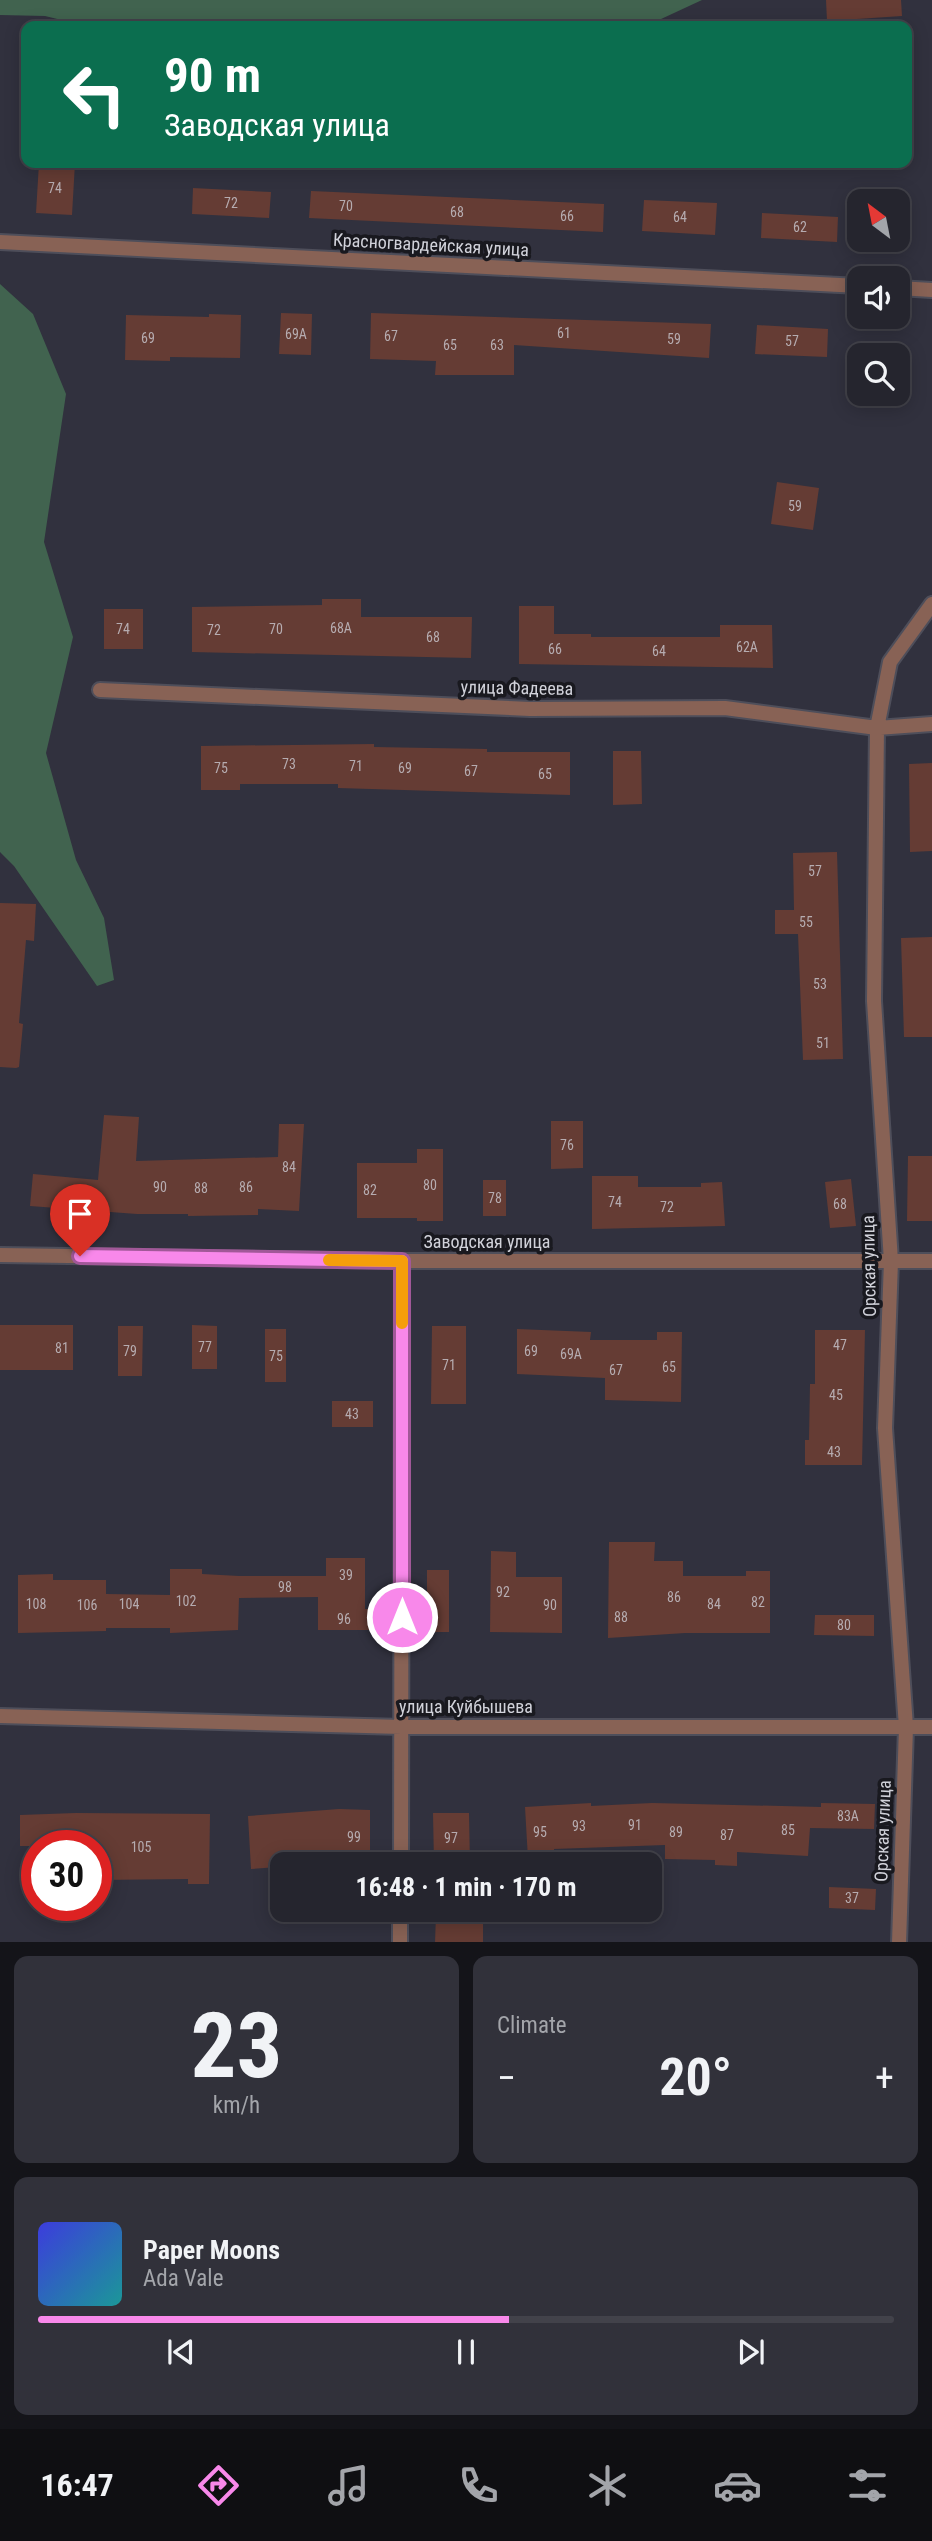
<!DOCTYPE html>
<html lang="en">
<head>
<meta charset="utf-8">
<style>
  body { margin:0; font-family:"Roboto Condensed",sans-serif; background:#31313a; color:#f1f3f6; height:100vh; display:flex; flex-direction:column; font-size:26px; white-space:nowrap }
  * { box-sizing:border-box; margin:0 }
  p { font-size:23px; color:#a3a5aa }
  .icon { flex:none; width:38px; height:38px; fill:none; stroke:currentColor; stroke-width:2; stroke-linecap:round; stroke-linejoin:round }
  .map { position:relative; height:1942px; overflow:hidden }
  .panel { display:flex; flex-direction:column; gap:14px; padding:14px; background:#141419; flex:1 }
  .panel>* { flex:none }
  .hud { position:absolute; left:21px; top:21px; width:891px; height:147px; border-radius:14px; box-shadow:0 4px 18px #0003,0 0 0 2px #42424a; background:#0b6e4f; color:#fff; overflow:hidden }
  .needle { width:46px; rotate:328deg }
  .tools { position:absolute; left:847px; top:189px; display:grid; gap:14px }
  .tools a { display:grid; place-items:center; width:63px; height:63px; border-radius:14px; background:#25252e; box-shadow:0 4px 18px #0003,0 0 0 2px #42424a; font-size:35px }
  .speed { position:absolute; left:21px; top:1830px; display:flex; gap:14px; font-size:35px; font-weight:700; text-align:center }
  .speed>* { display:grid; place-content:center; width:91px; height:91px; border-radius:50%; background:#25252e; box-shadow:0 4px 18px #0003,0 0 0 2px #42424a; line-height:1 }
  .speed .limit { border:10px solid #d22; background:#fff; color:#111 }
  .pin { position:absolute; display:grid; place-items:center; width:60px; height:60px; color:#fff; margin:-72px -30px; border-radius:50% 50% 50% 0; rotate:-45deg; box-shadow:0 0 7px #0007 }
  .pin .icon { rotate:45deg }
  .me { position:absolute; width:77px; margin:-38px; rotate:0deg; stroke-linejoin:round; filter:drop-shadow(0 0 5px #0008) }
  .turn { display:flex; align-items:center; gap:24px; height:147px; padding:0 28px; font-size:32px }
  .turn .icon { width:91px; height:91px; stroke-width:2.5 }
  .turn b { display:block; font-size:49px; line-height:60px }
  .big { font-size:52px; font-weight:700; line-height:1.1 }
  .panel .card { flex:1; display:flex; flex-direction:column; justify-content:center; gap:10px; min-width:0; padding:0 24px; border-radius:14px; background:#31313a }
  .panel .dial { align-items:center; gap:0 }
  .dial b { font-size:91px; line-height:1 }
  .song { display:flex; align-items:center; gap:21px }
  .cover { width:84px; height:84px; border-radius:10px; background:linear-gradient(135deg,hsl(240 70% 55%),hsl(180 70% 35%)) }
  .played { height:7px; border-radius:4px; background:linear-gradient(90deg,#f888ea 55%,#42424a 55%) }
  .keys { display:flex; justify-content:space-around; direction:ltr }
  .heat { display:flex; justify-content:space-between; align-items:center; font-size:38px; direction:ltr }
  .panel .tiles { flex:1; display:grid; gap:14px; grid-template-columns:1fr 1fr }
  .card:last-child { grid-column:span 2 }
  .trip { position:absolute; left:270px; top:1852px; width:392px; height:70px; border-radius:14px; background:#25252e; box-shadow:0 4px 18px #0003,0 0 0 2px #42424a; font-weight:700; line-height:70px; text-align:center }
  .menu { display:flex; height:112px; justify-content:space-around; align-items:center; background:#0f0f12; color:#a3a5aa }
  .menu .icon { width:49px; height:49px }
  .menu .active { color:#f888ea }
  .menu b { font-size:32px; color:#f1f3f6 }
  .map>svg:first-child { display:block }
</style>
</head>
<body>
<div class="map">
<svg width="932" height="1943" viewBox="0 0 932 1943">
  <rect width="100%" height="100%" fill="#31313e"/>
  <path fill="#41634f" d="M0,0H702L646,26H86L45,16L0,15Z
    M0,284L33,314L66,394L44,542L73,637L46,753L76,860L104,918L114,980L97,986L14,866L0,852Z"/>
  <path fill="#653c34" d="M826,0H901L902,16L827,21Z
    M39,163H75L72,215L36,213Z
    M193,188L271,192L269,218L192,214Z
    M311,191L604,204L603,232L309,218Z
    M644,200L717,203L715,235L642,231Z
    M762,213L838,217L837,242L761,238Z
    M281,313L312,314L311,355L279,354Z
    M371,313L711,324L709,358L514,345V375H435L436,361L370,359Z
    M209,314L241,315L240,358L170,357V361L125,360L126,315L209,317Z
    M757,325L828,329L827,357L755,354Z
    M777,482L819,488L813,530L771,524Z
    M322,599H361V617H472L471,658L192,652V607L322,605Z
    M519,606H554V634H591V637H720V625H772L773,668L519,664Z
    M104,609H143V649H104Z
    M374,744V747L487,749V752H570V795L338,788V784H240V790H201V746Z
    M613,751H641L642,804L613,805Z
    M932,763V851L910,852L909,764Z
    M837,852L843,1059L803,1060L798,934H775V910H794L793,853Z
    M0,903L36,904L34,941L26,940L19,1023L23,1024L19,1067L16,1068L0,1067Z
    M932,937V1037H904L901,938Z
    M104,1115L139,1117L136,1161L278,1157L279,1124H304L299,1211L258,1209V1215L188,1216V1214H137L30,1206L33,1174L98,1180Z
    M551,1121H583V1168L551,1169Z
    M417,1149H443V1221H417V1218H357V1163H417Z
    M908,1156H932V1221H907Z
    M592,1176H638V1187H701V1183L722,1182L725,1226L592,1229Z
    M851,1179L856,1226L830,1228L825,1182Z
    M483,1180H506V1216H483Z
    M0,1325H73V1370H0Z
    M192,1325L217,1326V1369H192Z
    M118,1326H143L142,1376H118Z
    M432,1326H466V1404H431Z
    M265,1329H286V1382H265Z
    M517,1329L591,1332L590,1340H657V1332H682L681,1402L605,1400V1378L517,1374Z
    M815,1330H865L862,1465H805V1440H809L810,1384H815Z
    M332,1401H373V1427H332Z
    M609,1542H655L654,1561H683V1576H746V1571H770V1633H685L608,1638Z
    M491,1551L516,1552V1577H562V1633L490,1632Z
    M326,1558H365V1609H370V1630H318V1597L239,1598L238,1630L170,1633V1628H106V1631L18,1633V1575L53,1574V1580H106V1594L170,1595V1569H202V1574L239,1576H326Z
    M427,1570H449V1632H427Z
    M815,1615H874V1636L814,1635Z
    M591,1803V1806L652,1803L821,1807V1803L875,1804L874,1829L810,1828L808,1856L737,1852V1866L715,1865V1860L665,1859V1845L554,1849V1857L528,1859L525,1807Z
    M339,1809L370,1810V1864L278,1863V1867L251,1869L248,1816Z
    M76,1813L210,1814L209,1884H188V1879L96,1880V1846H20V1815Z
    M433,1813H469L470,1864H434Z
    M829,1887L876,1889L875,1910L829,1908Z
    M436,1914L483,1915V1943H435Z"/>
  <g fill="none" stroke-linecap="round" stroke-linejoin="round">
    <defs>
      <path id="minor" d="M0,242L859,286
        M898,288L932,290
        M100,690L530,709L725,708L877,728L932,724
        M0,1255L402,1261H932
        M0,1716L402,1727H932
        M401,1864L402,1261
        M400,1943V1909
        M899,1943L906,1727L885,1428L891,1261L874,1001L877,728L890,662L932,604"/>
    </defs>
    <use href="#minor" stroke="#4e4e5a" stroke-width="18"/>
    <use href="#minor" stroke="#886255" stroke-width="14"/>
  </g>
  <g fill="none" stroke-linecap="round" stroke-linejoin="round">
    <defs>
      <path id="route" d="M80,1256L402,1261V1617"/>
    </defs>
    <use href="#route" stroke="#a15898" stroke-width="18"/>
    <use href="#route" stroke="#f888ea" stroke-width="12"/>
    <path stroke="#f59e0b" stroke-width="12" d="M329,1260L402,1261V1323"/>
  </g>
  <g text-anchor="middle" stroke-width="7" stroke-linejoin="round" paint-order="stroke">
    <g font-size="14" fill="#b6acb0">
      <text x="55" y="193">74</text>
      <text x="231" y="208">72</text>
      <text x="346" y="211">70</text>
      <text x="457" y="217">68</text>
      <text x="567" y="221">66</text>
      <text x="680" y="222">64</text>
      <text x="800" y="232">62</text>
      <text x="564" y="338">61</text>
      <text x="296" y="339">69А</text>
      <text x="391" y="341">67</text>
      <text x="148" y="343">69</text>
      <text x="674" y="344">59</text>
      <text x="792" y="346">57</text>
      <text x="450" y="350">65</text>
      <text x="497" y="350">63</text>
      <text x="795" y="511">59</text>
      <text x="341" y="633">68А</text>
      <text x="123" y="634">74</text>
      <text x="276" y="634">70</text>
      <text x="214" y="635">72</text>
      <text x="433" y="642">68</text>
      <text x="747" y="652">62А</text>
      <text x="555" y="654">66</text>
      <text x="659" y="656">64</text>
      <text x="289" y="769">73</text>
      <text x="356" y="771">71</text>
      <text x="221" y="773">75</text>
      <text x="405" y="773">69</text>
      <text x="471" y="776">67</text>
      <text x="545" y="779">65</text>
      <text x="815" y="876">57</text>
      <text x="806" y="927">55</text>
      <text x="820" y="989">53</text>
      <text x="823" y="1048">51</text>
      <text x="567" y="1150">76</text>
      <text x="289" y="1172">84</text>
      <text x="430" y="1190">80</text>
      <text x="160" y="1192">90</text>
      <text x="246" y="1192">86</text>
      <text x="201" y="1193">88</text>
      <text x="370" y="1195">82</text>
      <text x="495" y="1203">78</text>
      <text x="615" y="1207">74</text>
      <text x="840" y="1209">68</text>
      <text x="667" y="1212">72</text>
      <text x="840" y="1350">47</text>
      <text x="205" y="1352">77</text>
      <text x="62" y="1353">81</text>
      <text x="130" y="1356">79</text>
      <text x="531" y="1356">69</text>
      <text x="571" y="1359">69А</text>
      <text x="276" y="1361">75</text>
      <text x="449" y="1370">71</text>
      <text x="669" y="1372">65</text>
      <text x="616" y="1375">67</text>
      <text x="836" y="1400">45</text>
      <text x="352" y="1419">43</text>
      <text x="834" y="1457">43</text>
      <text x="346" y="1580">39</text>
      <text x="285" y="1592">98</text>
      <text x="503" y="1597">92</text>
      <text x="674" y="1602">86</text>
      <text x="186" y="1606">102</text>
      <text x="758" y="1607">82</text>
      <text x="36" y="1609">108</text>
      <text x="129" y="1609">104</text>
      <text x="714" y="1609">84</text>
      <text x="87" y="1610">106</text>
      <text x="550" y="1610">90</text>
      <text x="621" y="1622">88</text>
      <text x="344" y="1624">96</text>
      <text x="844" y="1630">80</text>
      <text x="848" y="1821">83А</text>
      <text x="635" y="1830">91</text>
      <text x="579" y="1831">93</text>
      <text x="788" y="1835">85</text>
      <text x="540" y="1837">95</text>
      <text x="676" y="1837">89</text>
      <text x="727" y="1840">87</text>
      <text x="354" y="1842">99</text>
      <text x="451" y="1843">97</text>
      <text x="141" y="1852">105</text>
      <text x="852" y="1903">37</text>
    </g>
    <g font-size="18" fill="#d1d2da" stroke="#19191f">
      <text transform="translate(431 245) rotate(3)" y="6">Красногвардейская улица</text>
      <text transform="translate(517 688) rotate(1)" y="6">улица Фадеева</text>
      <text x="487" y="1248">Заводская улица</text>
      <text transform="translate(869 1266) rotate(-91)" y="6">Орская улица</text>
      <text x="466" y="1713">улица Куйбышева</text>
      <text transform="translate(883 1831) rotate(-88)" y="6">Орская улица</text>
    </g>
  </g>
</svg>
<div class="tools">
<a><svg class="needle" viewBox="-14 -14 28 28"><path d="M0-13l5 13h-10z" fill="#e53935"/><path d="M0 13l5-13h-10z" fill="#a3a5aa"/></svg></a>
<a><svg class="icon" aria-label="sound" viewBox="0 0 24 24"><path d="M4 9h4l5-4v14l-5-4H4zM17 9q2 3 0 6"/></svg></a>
<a><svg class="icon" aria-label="search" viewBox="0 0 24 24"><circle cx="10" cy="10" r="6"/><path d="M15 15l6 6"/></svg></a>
</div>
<div class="speed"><div class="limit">30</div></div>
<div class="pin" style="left:80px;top:1256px;background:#d93025"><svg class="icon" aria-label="arrive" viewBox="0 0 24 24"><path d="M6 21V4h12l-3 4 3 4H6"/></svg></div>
<svg class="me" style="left:402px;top:1617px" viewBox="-20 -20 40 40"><circle r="17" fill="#f888ea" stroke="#fff" stroke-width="3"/><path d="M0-11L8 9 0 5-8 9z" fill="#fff"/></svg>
<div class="trip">16:48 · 1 min · 170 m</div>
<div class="hud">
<div class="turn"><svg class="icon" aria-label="left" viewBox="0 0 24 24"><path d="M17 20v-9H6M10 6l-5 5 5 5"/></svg><div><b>90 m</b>Заводская улица</div></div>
</div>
</div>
<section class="panel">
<div class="tiles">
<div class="card dial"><b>23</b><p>km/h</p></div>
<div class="card"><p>Climate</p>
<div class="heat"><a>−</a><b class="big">20°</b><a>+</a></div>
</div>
<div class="card">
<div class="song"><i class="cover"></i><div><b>Paper Moons</b><p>Ada Vale</p></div></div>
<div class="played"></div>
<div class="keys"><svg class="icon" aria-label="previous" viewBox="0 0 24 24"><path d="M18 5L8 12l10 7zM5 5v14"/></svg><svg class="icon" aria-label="pause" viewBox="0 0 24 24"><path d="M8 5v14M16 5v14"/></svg><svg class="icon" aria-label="next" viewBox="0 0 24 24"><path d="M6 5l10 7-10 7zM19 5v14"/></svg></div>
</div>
</div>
</section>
<nav class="menu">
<b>16:47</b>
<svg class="icon active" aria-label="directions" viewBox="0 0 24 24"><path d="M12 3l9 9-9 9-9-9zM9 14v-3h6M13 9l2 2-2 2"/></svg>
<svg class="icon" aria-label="music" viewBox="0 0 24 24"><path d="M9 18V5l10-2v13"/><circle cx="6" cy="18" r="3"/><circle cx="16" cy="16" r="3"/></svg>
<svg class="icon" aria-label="phone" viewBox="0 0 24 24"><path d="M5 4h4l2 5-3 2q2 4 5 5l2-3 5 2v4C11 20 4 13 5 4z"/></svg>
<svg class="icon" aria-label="climate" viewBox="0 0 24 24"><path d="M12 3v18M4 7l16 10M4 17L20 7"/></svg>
<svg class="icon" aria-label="car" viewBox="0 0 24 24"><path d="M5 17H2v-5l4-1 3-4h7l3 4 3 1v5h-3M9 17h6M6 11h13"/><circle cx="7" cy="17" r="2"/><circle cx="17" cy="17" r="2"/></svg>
<svg class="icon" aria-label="filters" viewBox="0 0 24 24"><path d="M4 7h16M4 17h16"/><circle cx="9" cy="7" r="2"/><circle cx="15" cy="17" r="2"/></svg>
</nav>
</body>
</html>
